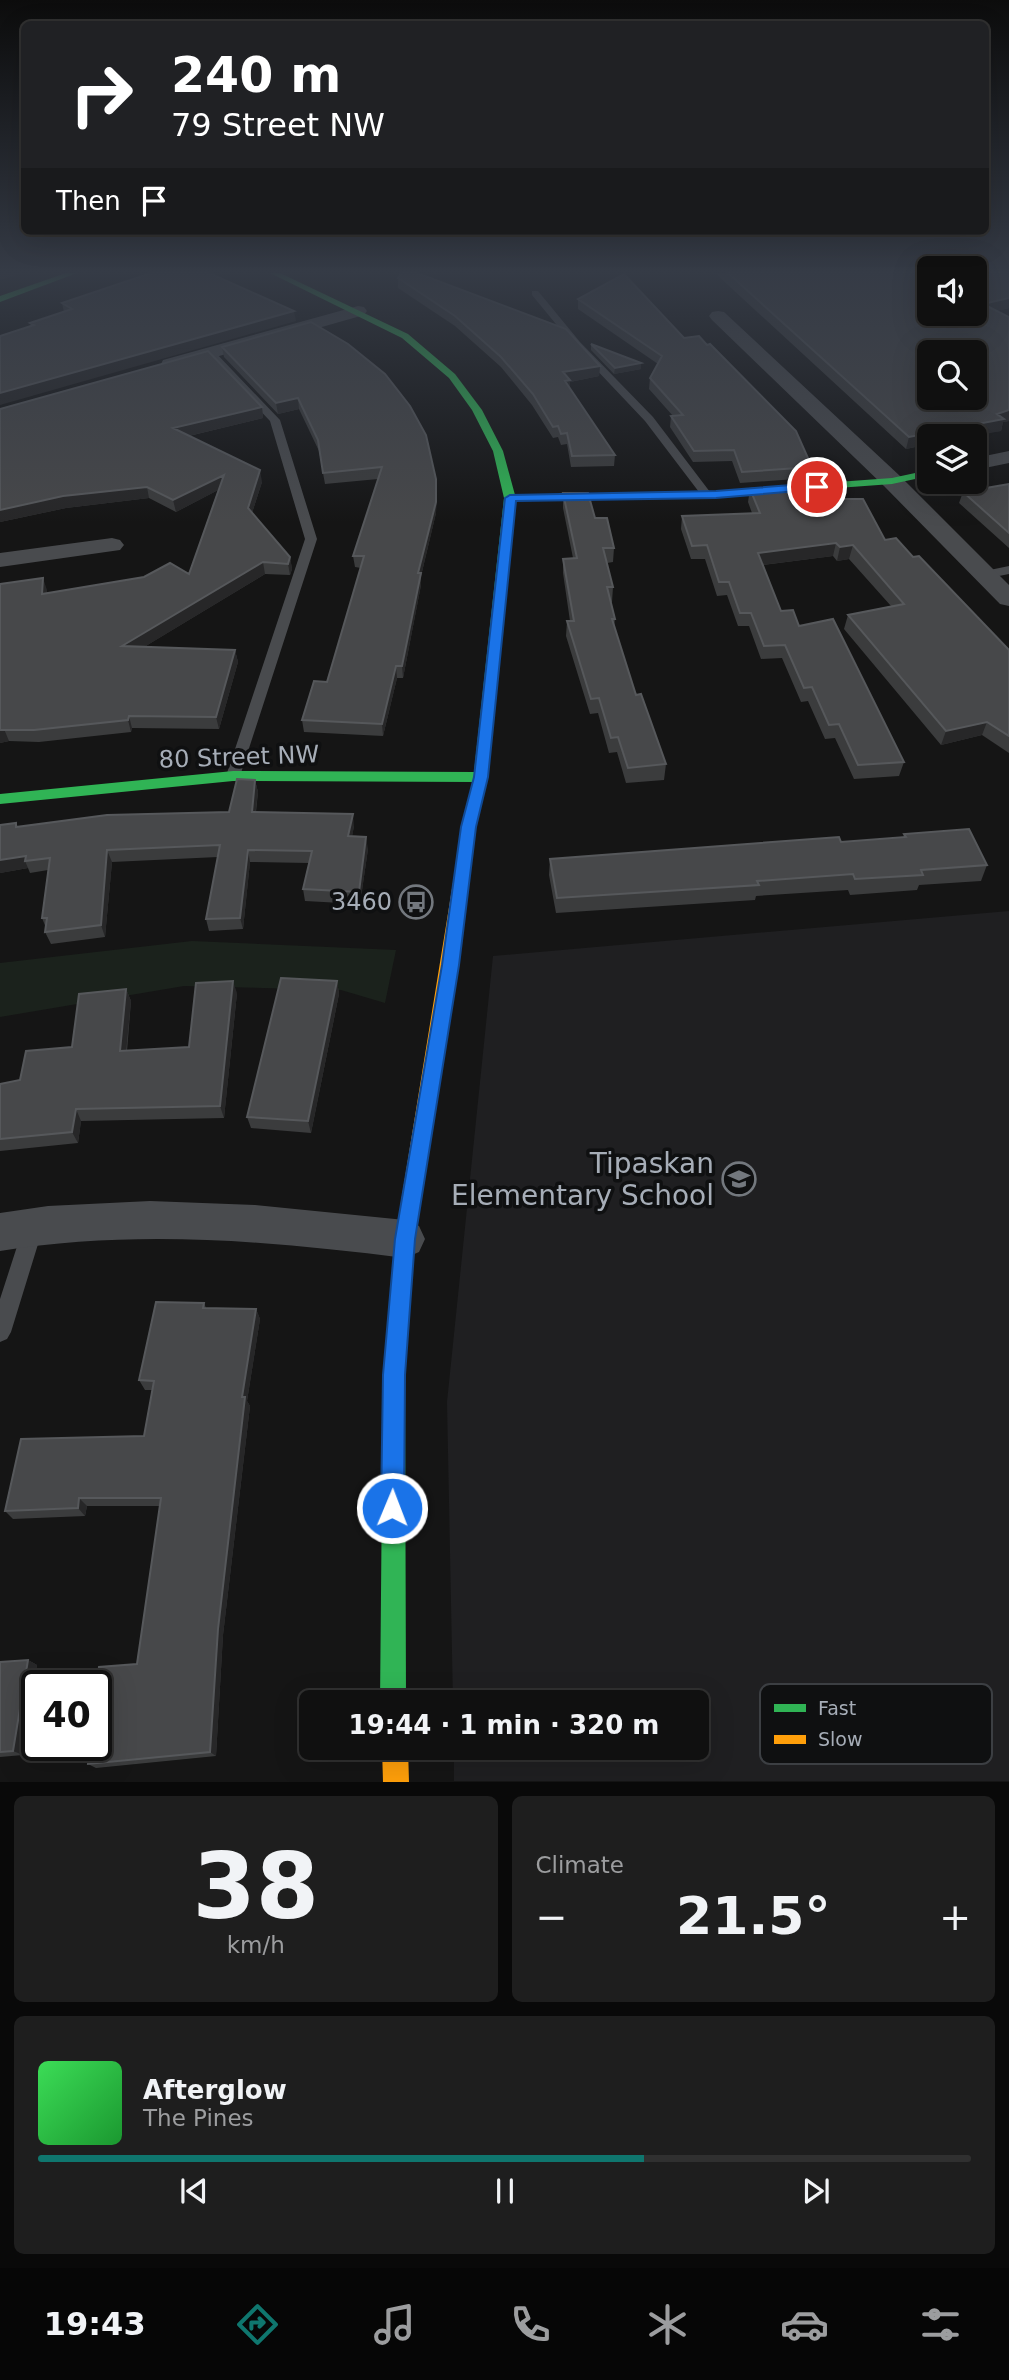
<!DOCTYPE html>
<html lang="en">
<head>
<meta charset="utf-8">
<style>
  body { margin:0; font-family:"DejaVu Sans",sans-serif; background:#1e1e1e; color:#f1f3f6; height:100vh; display:flex; flex-direction:column; font-size:26px; white-space:nowrap }
  * { box-sizing:border-box; margin:0 }
  p { font-size:23px; color:#9c9d9f }
  .icon { flex:none; width:38px; height:38px; fill:none; stroke:currentColor; stroke-width:2; stroke-linecap:round; stroke-linejoin:round }
  .map { position:relative; height:1782px; overflow:hidden }
  .panel { display:flex; flex-direction:column; gap:14px; padding:14px; background:#090909; flex:1 }
  .panel>* { flex:none }
  .top-card { position:absolute; left:21px; top:21px; width:968px; height:214px; border-radius:10px; box-shadow:0 7px 28px #0002,0 0 0 2px #303030; background:#202124; color:#fff; overflow:hidden }
  .tools { position:absolute; left:917px; top:256px; display:grid; gap:14px }
  .tools a { display:grid; place-items:center; width:70px; height:70px; border-radius:10px; background:#101010; box-shadow:0 7px 28px #0002,0 0 0 2px #303030; font-size:35px }
  .speed { position:absolute; left:21px; top:1670px; display:flex; gap:14px; font-size:35px; font-weight:700; text-align:center }
  .speed>* { display:grid; place-content:center; width:91px; height:91px; border-radius:50%; background:#101010; box-shadow:0 7px 28px #0002,0 0 0 2px #303030; line-height:1 }
  .speed .limit { border:4px solid #111; border-radius:10px; background:#fff; color:#111 }
  .pin { position:absolute; display:grid; place-items:center; width:60px; height:60px; color:#fff; margin:-30px; border:4px solid #fff; border-radius:50%; box-shadow:0 2px 7px #0007 }
  .me { position:absolute; width:77px; margin:-38px; rotate:1deg; stroke-linejoin:round; filter:drop-shadow(0 0 5px #0008) }
  .turn { display:flex; align-items:center; gap:24px; height:147px; padding:0 35px; font-size:32px }
  .turn .icon { width:91px; height:91px; stroke-width:2.5 }
  .turn b { display:block; font-size:49px; line-height:60px }
  .then { display:flex; align-items:center; height:66px; padding:0 35px; background:#0003; gap:14px; font-size:26px }
  .big { font-size:52px; font-weight:700; line-height:1.1 }
  .panel .card { flex:1; display:flex; flex-direction:column; justify-content:center; gap:10px; min-width:0; padding:0 24px; border-radius:10px; background:#1e1e1e }
  .panel .dial { align-items:center; gap:0 }
  .dial b { font-size:91px; line-height:1 }
  .song { display:flex; align-items:center; gap:21px }
  .cover { width:84px; height:84px; border-radius:10px; background:linear-gradient(135deg,hsl(130 70% 55%),hsl(130 70% 35%)) }
  .played { height:7px; border-radius:4px; background:linear-gradient(90deg,#0f766e 65%,#303030 65%) }
  .keys { display:flex; justify-content:space-around; direction:ltr }
  .heat { display:flex; justify-content:space-between; align-items:center; font-size:38px; direction:ltr }
  .panel .tiles { flex:1; display:grid; gap:14px; grid-template-columns:1fr 1fr }
  .card:last-child { grid-column:span 2 }
  .trip { position:absolute; left:299px; top:1690px; width:410px; height:70px; border-radius:10px; background:#101010; box-shadow:0 7px 28px #0002,0 0 0 2px #303030; font-weight:700; line-height:70px; text-align:center }
  .tabs { display:flex; height:112px; justify-content:space-around; align-items:center; background:#060606; color:#9c9d9f }
  .tabs .icon { width:49px; height:49px }
  .tabs .on { color:#0f766e }
  .tabs b { font-size:32px; color:#f1f3f6 }
  .map>svg:first-child { display:block }
</style>
</head>
<body>
<div class="map">
<svg width="1009" height="1782" viewBox="0 0 1009 1782">
  <rect width="100%" height="100%" fill="#151515"/>
  <path fill="#1f1f21" d="M1009,911V1781H454V1748H696V1703H453L447,1402L493,956Z"/>
  <path fill="#1b221c" d="M192,941L396,950L385,1003L341,990L184,986L0,1017V963Z"/>
  <g fill="none" stroke-linecap="round" stroke-linejoin="round">
    <path fill="#494b4e" fill-rule="evenodd" d="M532,291H538L580,342L653,417L710,492V496H702L645,421L574,346L532,295Z
      M208,351H214L280,420L317,539L240,776L233,781L226,776L305,539L270,421L208,355Z
      M1009,566V574L984,579L978,575L980,572Z
      M33,1219L40,1221L43,1228L11,1332L7,1339L0,1342V1299L23,1228L26,1221Z"/>
    <path fill="#494b4e" fill-rule="evenodd" d="M358,306L364,307L367,311L364,315L170,370L161,364L163,360Z
      M718,311L724,312L900,476L1009,585V606L1000,604L884,486L712,320L709,316L712,312Z
      M1009,451V463L975,470V458Z
      M112,538L120,540L124,545L120,550L0,567V553Z
      M150,1201L255,1205L405,1220L419,1226L425,1239L419,1252L405,1258C270,1241 136,1229 0,1251V1213L48,1206Z"/>
    <path fill="#30b455" fill-rule="evenodd" d="M66,273H77L0,302V296Z
      M270,273H280L408,334L455,374L482,410L503,451L515,495L716,491L892,478L929,470V476L892,484L716,497L515,501L488,777L476,819H466L464,815L473,782L233,781L0,804V794L233,771L474,772L504,498L493,451L472,410L449,378L402,338Z
      M401,1282L408,1285L411,1292L405,1375L406,1703H380L383,1375L391,1292L394,1285Z"/>
    <path fill="#ff9f0a" fill-rule="evenodd" d="M471,810L478,815L415,1239L411,1292L408,1299L401,1302L394,1299L391,1292L395,1239L464,815Z
      M382,1748H408L409,1782H383Z"/>
  </g>
  <path fill="#3b3c3d" d="M715,273H1009V308L997,311L1009,317V421L1003,422L1001,431L929,436V444L906,449Z
    M398,278L600,366L599,376L570,382V389L615,455L614,466L571,467L567,444L561,445L558,437L553,438L532,405L501,367L455,326L398,288Z
    M578,299L684,338L812,467L809,478L740,483L732,461L693,462L670,427L671,416H673L649,389L650,378L658,364L578,309Z
    M62,303L296,321L31,326L30,323L64,312Z
    M591,344L641,363V369L614,374L591,350Z
    M222,347L437,491L436,513L421,576V585L403,678H397L383,736L304,732L302,720L327,682L361,568L355,567L353,556L378,479L325,484L319,451L299,409L278,414L224,357Z
    M262,407L263,418L189,436L262,482L252,513L290,557L292,569L290,575L265,574L144,647L235,650L238,662L219,729L132,728L131,732L39,742L9,741L0,743V584L47,590L46,594L189,574L218,490L176,512L149,498L66,508L0,522V409Z
    M1009,484V548L959,503L963,492Z
    M750,489L827,499L885,540L913,557L1009,650V753L982,735L941,745L844,629L848,615L891,606L849,559L837,561L833,556L763,565L781,611L799,626L904,762L899,776L854,779L835,738L825,739L808,701L801,702L782,658L761,659L749,626H738L727,595L717,596L705,559H691L681,529L682,516L752,513L748,502Z
    M563,493L595,518L614,548L613,562L607,563L613,587L612,602H611L615,619L614,626L636,695L666,764L664,780L626,783L617,752L609,753L598,713L590,714L566,636L567,621H570L563,573V559L573,558L563,508Z
    M255,780L258,792L256,812L354,826L352,836L368,849L360,904L305,901L303,889L309,863L250,862L243,929L209,931L206,919L218,857L112,862L105,937L51,944L45,932L46,928L42,918L48,870L30,873L28,868L0,873L16,823L18,827L229,812Z
    M904,834L987,865L981,881L919,885L917,890L850,895L848,890L756,896L755,900L556,913L549,875L550,859L903,838Z
    M337,981L339,994L311,1133L251,1128L247,1117Z
    M126,989L131,1001L127,1051L189,1047L237,993L224,1118L81,1121L78,1143L0,1151V1084L20,1080L72,1047Z
    M204,1303L206,1308L256,1309L260,1319L247,1401L250,1406L223,1635L216,1756L96,1768L88,1764L137,1664L160,1506H87L85,1516L13,1519L5,1511L144,1436L152,1390H145L139,1380Z
    M28,1660L37,1665L23,1755L0,1757V1662Z"/>
  <path fill="#272728" d="M0,273H24L0,280Z
    M1009,298V308L980,315L983,304Z
    M294,311L296,321L0,405V393Z
    M641,363V369L614,374L615,368Z
    M600,366L599,376L570,382V391L564,392L563,372Z
    M298,398L299,409L278,414L276,403Z
    M262,407L263,418L176,439L173,428Z
    M1009,410V421L1003,422L1001,431L975,436H929V444L906,449L909,437Z
    M260,470L262,482L250,519L248,508Z
    M224,475L226,486L176,512L173,500Z
    M436,479V513L421,576V585L403,678L402,666L418,573Z
    M147,487L149,498L66,508L0,522V510L63,496Z
    M836,543L833,556L755,566L758,553Z
    M853,545L849,559L837,561L840,547Z
    M290,557L292,569L290,575L288,564Z
    M263,562L265,574L126,658L122,646Z
    M43,578L47,590L46,606L42,594Z
    M235,650L238,662L219,729L216,717Z
    M396,666L397,678L383,736L382,724Z
    M129,716L132,728L131,732L128,720Z
    M987,722L982,735L941,745L946,731Z
    M4,729L9,741L0,743V730Z
    M255,780L258,792L254,824L252,812Z
    M353,814L354,826L350,848L348,836Z
    M366,837L368,849L360,904L359,892Z
    M107,850L112,862L105,937L101,925Z
    M248,850L250,862L243,929L240,918Z
    M26,856L25,861L28,868L0,873V860Z
    M233,981L237,993L224,1118L220,1106Z
    M337,981L339,994L311,1133L308,1121Z
    M126,989L131,1001L125,1063L120,1051Z
    M76,1109L81,1121L78,1143L72,1132Z
    M256,1309L260,1319L247,1401L250,1406L223,1635L216,1756L210,1752L218,1629L242,1397Z
    M79,1498L87,1506L85,1516L78,1508Z
    M28,1660L37,1665L23,1755L13,1751Z"/>
  <path fill="#47484a" stroke="#56585b" stroke-width="2" fill-rule="evenodd" d="M151,273H209L294,311L0,393V336L34,325L30,323L72,309L62,303Z
    M401,273H417L566,329L600,366L563,372L570,380L565,381L615,455L572,456L567,433L561,434L558,426L553,427L533,394L501,357L455,316L398,278Z
    M728,273H929V313H975V273H1009V298L983,304L1009,317V410L997,414L1004,419L909,437ZM929,352H975V397H929Z
    M624,274L684,338L699,336L707,345L710,344L796,431L812,467L742,472L734,450L694,451L671,416L683,415L650,378L662,356L578,299Z
    M311,322L348,344L385,374L410,406L426,435L436,479V502L418,573H421L402,666H396L382,724L302,720L314,681L327,682L364,556H353L382,467L323,473L318,440L298,398L276,403L222,347Z
    M591,344L641,363L615,368Z
    M208,351L262,407L173,428L260,470L248,508L290,557L288,564L263,562L122,646L235,650L216,717L129,716L128,720L34,730H0V584L43,578L42,594L144,577L170,563L189,574L224,475L173,500L147,487L63,496L0,510V409Z
    M820,484L827,499H863L885,540L896,538L913,557L919,556L1009,650V736L987,722L946,731L848,615L904,604L853,545L840,547L836,543L758,553L781,611L793,610L799,626L833,619L904,762L858,765L839,724L829,725L812,687L804,688L785,645L764,646L751,613H740L729,582H719L707,545L692,546L682,516L760,513L750,489Z
    M1009,484V533L963,492Z
    M563,493H588L595,518H607L614,548H603L613,587H607L615,619H612L636,695L641,694L666,764L628,768L618,737L611,738L599,698L591,699L567,621H574L563,559L577,558Z
    M237,779L255,780L252,812L353,814L348,836L366,837L359,892L303,889L312,851L248,850L240,918L206,919L220,845L107,850L101,925L45,932L47,918H42L50,858L25,861L26,856L0,860V825L16,823V827L107,815L229,812Z
    M969,829L987,865L921,870L923,875L855,879L853,874L757,881L759,885L557,898L550,859L839,837L841,842L906,837L904,834Z
    M281,978L337,981L308,1121L247,1117Z
    M233,981L220,1106L76,1109L72,1132L0,1139V1084L20,1080L26,1051L72,1047L79,994L126,989L120,1051L189,1047L196,983Z
    M156,1302L204,1303L203,1308L256,1309L242,1397H245L218,1629L210,1752L88,1764L90,1745H96V1692L99,1667L137,1664L161,1498H79L78,1508L5,1511L21,1439L144,1436L154,1381L139,1380Z
    M28,1660L13,1751L0,1752V1662Z"/>
  <linearGradient id="sky" x2="0" y2="1"><stop stop-color="#0c0c0c"/><stop offset="0.52" stop-color="#353b46"/><stop offset="1" stop-color="#353b46" stop-opacity="0"/></linearGradient>
  <rect width="1009" height="522" fill="url(#sky)"/>
  <path fill="#1a73e8" stroke="#114b97" stroke-width="2" d="M817,483L822,487L821,489L716,498L516,501L488,777L476,827L459,965L415,1239L405,1375L404,1508L401,1517L392,1520L384,1517L381,1508L383,1375L395,1239L442,965L461,827L474,777L505,498L510,495L716,491Z"/>
  <defs>
    <symbol id="bus-ring" viewBox="-11 -11 22 22"><circle r="9.5" fill="#0f1011" stroke="#73787e" stroke-width="1.5"/><path d="M-5-6H5V4H4V6H2V4H-2V6H-4V4H-5ZM-3.5-4V0h7V-4ZM-3.5 1.2v1.5H-2V1.2ZM2 1.2v1.5H3.5V1.2Z" fill="#73787e"/></symbol>
    <symbol id="school-ring" viewBox="-11 -11 22 22"><circle r="9.5" fill="#0f1011" stroke="#73787e" stroke-width="1.5"/><path d="M0-5L7-2L0 1L-7-2ZM-4 1L0 2.5L4 1V4Q0 6-4 4Z" fill="#73787e"/></symbol>
  </defs>
  <g fill-rule="evenodd">
    <use href="#bus-ring" x="397" y="883" width="38" height="38"/>
    <use href="#school-ring" x="720" y="1160" width="38" height="38"/>
  </g>
  <g text-anchor="middle" stroke-width="7" stroke-linejoin="round" paint-order="stroke">
    <g font-size="24" fill="#a6adb7" stroke="#0f1011">
      <text transform="translate(239 757) rotate(-2)" y="8">80 Street NW</text>
    </g>
    <g font-size="24" fill="#a6adb7" stroke="#0f1011" text-anchor="end">
      <text x="392" y="910">3460</text>
    </g>
    <g font-size="28" fill="#a6adb7" stroke="#0f1011" text-anchor="end">
      <text x="714" y="1173">Tipaskan<tspan x="714" dy="32">Elementary School</tspan></text>
    </g>
  </g>
  <rect x="760" y="1684" width="232" height="80" rx="10" fill="#0f1011" stroke="#3c3f43" stroke-width="2"/>
  <rect x="774" y="1704" width="32" height="8" fill="#30b455"/>
  <rect x="774" y="1735" width="32" height="9" fill="#ff9f0a"/>
  <g font-size="19" fill="#a6adb7">
    <text x="818" y="1715">Fast</text>
    <text x="818" y="1746">Slow</text>
  </g>
</svg>
<div class="tools">
<a><svg class="icon" aria-label="sound" viewBox="0 0 24 24"><path d="M4 9h4l5-4v14l-5-4H4zM17 9q2 3 0 6"/></svg></a>
<a><svg class="icon" aria-label="search" viewBox="0 0 24 24"><circle cx="10" cy="10" r="6"/><path d="M15 15l6 6"/></svg></a>
<a><svg class="icon" aria-label="layers" viewBox="0 0 24 24"><path d="M12 4l9 5-9 5-9-5zM3 14l9 5 9-5"/></svg></a>
</div>
<div class="speed"><div class="limit">40</div></div>
<div class="pin" style="left:817px;top:487px;background:#d93025"><svg class="icon" aria-label="arrive" viewBox="0 0 24 24"><path d="M6 21V4h12l-3 4 3 4H6"/></svg></div>
<svg class="me" style="left:392px;top:1508px" viewBox="-20 -20 40 40"><circle r="17" fill="#1a73e8" stroke="#fff" stroke-width="3"/><path d="M0-11L8 9 0 5-8 9z" fill="#fff"/></svg>
<div class="trip">19:44 · 1 min · 320 m</div>
<div class="top-card">
<div class="turn"><svg class="icon" aria-label="right" viewBox="0 0 24 24"><path d="M7 20v-9h11M14 6l5 5-5 5"/></svg><div><b>240 m</b>79 Street NW</div></div>
<div class="then">Then<svg class="icon" aria-label="arrive" viewBox="0 0 24 24"><path d="M6 21V4h12l-3 4 3 4H6"/></svg></div>
</div>
</div>
<section class="panel">
<div class="tiles">
<div class="card dial"><b>38</b><p>km/h</p></div>
<div class="card"><p>Climate</p>
<div class="heat"><a>−</a><b class="big">21.5°</b><a>+</a></div>
</div>
<div class="card">
<div class="song"><i class="cover"></i><div><b>Afterglow</b><p>The Pines</p></div></div>
<div class="played"></div>
<div class="keys"><svg class="icon" aria-label="previous" viewBox="0 0 24 24"><path d="M18 5L8 12l10 7zM5 5v14"/></svg><svg class="icon" aria-label="pause" viewBox="0 0 24 24"><path d="M8 5v14M16 5v14"/></svg><svg class="icon" aria-label="next" viewBox="0 0 24 24"><path d="M6 5l10 7-10 7zM19 5v14"/></svg></div>
</div>
</div>
</section>
<nav class="tabs">
<b>19:43</b>
<svg class="icon on" aria-label="directions" viewBox="0 0 24 24"><path d="M12 3l9 9-9 9-9-9zM9 14v-3h6M13 9l2 2-2 2"/></svg>
<svg class="icon" aria-label="music" viewBox="0 0 24 24"><path d="M9 18V5l10-2v13"/><circle cx="6" cy="18" r="3"/><circle cx="16" cy="16" r="3"/></svg>
<svg class="icon" aria-label="phone" viewBox="0 0 24 24"><path d="M5 4h4l2 5-3 2q2 4 5 5l2-3 5 2v4C11 20 4 13 5 4z"/></svg>
<svg class="icon" aria-label="climate" viewBox="0 0 24 24"><path d="M12 3v18M4 7l16 10M4 17L20 7"/></svg>
<svg class="icon" aria-label="car" viewBox="0 0 24 24"><path d="M5 17H2v-5l4-1 3-4h7l3 4 3 1v5h-3M9 17h6M6 11h13"/><circle cx="7" cy="17" r="2"/><circle cx="17" cy="17" r="2"/></svg>
<svg class="icon" aria-label="filters" viewBox="0 0 24 24"><path d="M4 7h16M4 17h16"/><circle cx="9" cy="7" r="2"/><circle cx="15" cy="17" r="2"/></svg>
</nav>
</body>
</html>
